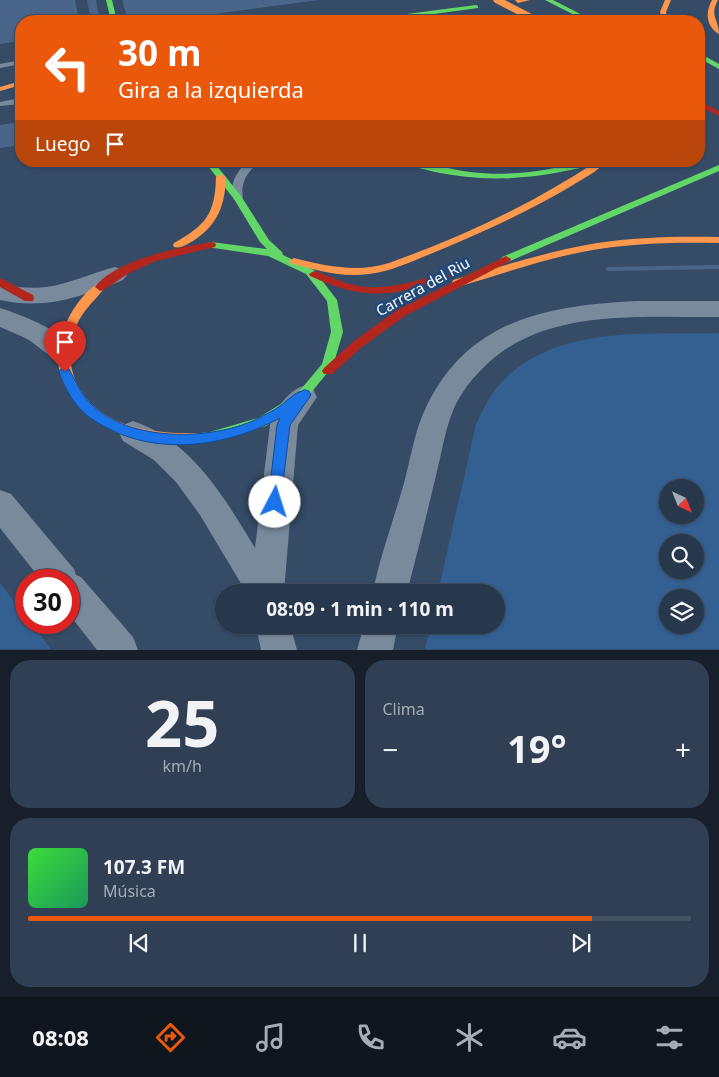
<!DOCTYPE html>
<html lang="es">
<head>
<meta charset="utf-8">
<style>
  body { margin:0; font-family:"Noto Sans",sans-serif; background:#303f53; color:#f1f3f6; height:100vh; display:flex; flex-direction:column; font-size:19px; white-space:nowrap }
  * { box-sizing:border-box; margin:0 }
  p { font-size:16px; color:#a5acb5 }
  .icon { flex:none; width:28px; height:28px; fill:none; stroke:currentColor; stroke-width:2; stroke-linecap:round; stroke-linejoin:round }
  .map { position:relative; height:650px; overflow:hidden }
  .sheet { display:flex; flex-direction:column; gap:10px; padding:10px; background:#161f2a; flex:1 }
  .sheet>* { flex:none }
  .top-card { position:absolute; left:15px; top:15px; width:690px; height:152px; border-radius:20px; box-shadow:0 1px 4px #0004,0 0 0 1px #445264; background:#ea580c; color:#fff; overflow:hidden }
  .needle { width:32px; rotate:137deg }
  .fabs { position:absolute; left:659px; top:479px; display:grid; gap:10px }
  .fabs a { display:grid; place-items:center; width:45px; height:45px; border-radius:50%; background:#28384c; box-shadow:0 1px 4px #0004,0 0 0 1px #445264; font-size:25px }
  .speed { position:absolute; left:15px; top:569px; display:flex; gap:10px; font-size:25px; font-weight:700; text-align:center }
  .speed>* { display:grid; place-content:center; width:65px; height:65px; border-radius:50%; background:#28384c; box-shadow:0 1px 4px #0004,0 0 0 1px #445264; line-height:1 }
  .speed .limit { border:8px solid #d22; background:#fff; color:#111 }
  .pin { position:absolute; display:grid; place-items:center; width:42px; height:42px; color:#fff; margin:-51px -21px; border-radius:50% 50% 50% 0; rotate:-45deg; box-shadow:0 0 5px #0007 }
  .pin .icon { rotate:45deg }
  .me { position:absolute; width:55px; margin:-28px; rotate:5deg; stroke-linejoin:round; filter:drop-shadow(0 0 4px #0008) }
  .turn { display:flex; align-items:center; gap:18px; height:105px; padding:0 20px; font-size:22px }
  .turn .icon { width:65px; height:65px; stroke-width:2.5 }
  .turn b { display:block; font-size:35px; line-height:42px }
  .then { display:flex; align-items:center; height:48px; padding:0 20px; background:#0003; gap:10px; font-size:19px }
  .big { font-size:38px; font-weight:700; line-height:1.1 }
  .sheet .tile { flex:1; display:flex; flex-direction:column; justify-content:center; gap:8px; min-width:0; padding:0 18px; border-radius:20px; background:#303f53 }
  .sheet .dial { align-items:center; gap:0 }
  .dial b { font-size:65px; line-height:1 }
  .song { display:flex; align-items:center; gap:15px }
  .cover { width:60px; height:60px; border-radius:8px; background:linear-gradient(135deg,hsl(120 70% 55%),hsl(150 70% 35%)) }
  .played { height:5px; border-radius:2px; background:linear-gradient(90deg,#ea580c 85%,#445264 85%) }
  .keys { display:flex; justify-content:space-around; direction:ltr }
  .heat { display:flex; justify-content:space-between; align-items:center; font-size:28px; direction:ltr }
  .sheet .tiles { flex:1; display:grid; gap:10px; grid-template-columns:1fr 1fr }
  .tile:last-child { grid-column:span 2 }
  .trip { position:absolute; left:215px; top:584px; width:290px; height:50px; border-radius:25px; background:#28384c; box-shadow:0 1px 4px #0004,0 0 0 1px #445264; font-weight:700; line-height:50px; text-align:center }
  .dock { display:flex; height:80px; justify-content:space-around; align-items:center; background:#10161e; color:#a5acb5 }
  .dock .icon { width:35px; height:35px }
  .dock .active { color:#ea580c }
  .dock b { font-size:22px; color:#f1f3f6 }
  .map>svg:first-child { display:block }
</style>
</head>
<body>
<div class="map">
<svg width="719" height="650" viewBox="0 0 719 650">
  <rect width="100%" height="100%" fill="#354b66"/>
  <path fill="#345f91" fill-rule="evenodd" d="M719,333V649H425L431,625H496V592H438L476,424C483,410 489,396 499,385C554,324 645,335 719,333ZM668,488H695V515H668ZM668,542H695V570H668ZM668,598H695V625H668Z
    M0,583L26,617V622L31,623L51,649H0Z"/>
  <path fill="#496589" d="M0,0H319L165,21H21V41L0,44Z
    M21,122V145L0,148V125Z"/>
  <path fill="#354b66" d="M75,0H87L91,21H79Z
    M96,0H122L128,21H100Z
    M322,0L320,2L182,21H163Z"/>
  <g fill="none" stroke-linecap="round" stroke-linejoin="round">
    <path fill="#496589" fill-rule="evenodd" d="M719,265V269L608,271L605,269L608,267Z"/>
    <path fill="#798a9d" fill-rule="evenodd" d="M21,60V64L0,68V64Z
      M21,98V104L0,106V102Z
      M248,161H259C248,173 240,181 243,198L238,201L234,200C228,185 237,171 248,161Z"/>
    <path fill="#798a9d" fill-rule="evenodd" d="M115,267L123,270L127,275L123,280C81,297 46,310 0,300V284C52,295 68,280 115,267Z
      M636,301H719V317C639,318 542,307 482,369C469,382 457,398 451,416C445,432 442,451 438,467C428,509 418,551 407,592H373C380,556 394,519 404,483C410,461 414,435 423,414C464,320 544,306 636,301Z
      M0,308C22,315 66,332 77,352L73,359C55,364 43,350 29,340C20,335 9,331 0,327Z
      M303,386L313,389L317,397L298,425L284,592H246L200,515L176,482L154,460L123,441L119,433L123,425L133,421C192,441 224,497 255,548L270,425C277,409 286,392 303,386Z
      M0,490L11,494L74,569L76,575L81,577L133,637L138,650H97L69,614V580H41L0,528Z
      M256,625H290L297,650H261Z
      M364,625H398L393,650H357Z"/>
    <path fill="#63d668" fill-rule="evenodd" d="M106,0H112L117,21H111Z
      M545,0H553L594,21H586Z
      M476,5L478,6V8L382,21H365L368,19Z
      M699,53L719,64V69L699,58Z
      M204,161H213L241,196L269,240L282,252L283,255L314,270L337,300L343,332L333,366L305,400L266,426L210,442L195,443L190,442L189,438L190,434L210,432L258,418L297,394L322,364L331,332L327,301L306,274L268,256L207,247L206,245L207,243L211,242L267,249L260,242L234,199Z
      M402,161C425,161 447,169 470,172C509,177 547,171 585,161L589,164L588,166C536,179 487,183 435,172C424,169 410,167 402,161Z
      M719,165V171L510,261L506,262L501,259L502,257Z"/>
    <path fill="#ff974d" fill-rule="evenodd" d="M515,0H530L518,3Z
      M665,0H671L666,12L668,21H662L660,12Z
      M712,0H718C709,16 719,20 719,34C706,27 705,12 712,0Z
      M21,81V85L0,91V87Z
      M597,161H607C598,171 584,178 573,185C531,210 486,231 440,250C417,259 394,271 369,274C342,278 316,270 290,263L289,261L294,258C326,266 357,273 389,263C461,237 533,204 597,161Z
      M221,174L226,177C225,205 218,225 193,241C187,244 181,249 174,247L173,245L174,243C206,225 215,214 216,177Z
      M719,237V243C673,242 627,243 582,252C540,260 499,275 457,287L452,283L453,280C501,267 548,251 597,243C637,237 678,236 719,237Z
      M100,283L105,287C94,303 82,309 75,330C68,347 69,365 76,382C97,427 151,434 195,433L200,434L201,438L200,442C185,447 165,443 150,441C84,429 31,378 73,310C79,301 89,287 100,283Z"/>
    <path fill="#b3261e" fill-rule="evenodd" d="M699,101L719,111V116L699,106Z
      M211,242L215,243L216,245L215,247L156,261L129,273L104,290L100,291L95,287C115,260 179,247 211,242Z
      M506,256L511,259L510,261L405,316L362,347L332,374H324L322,371L324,368L354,341L397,310Z
      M314,271C326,274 338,281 350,284C383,293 414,281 445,273L450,276L449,278C393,296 366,302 310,276L309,274Z
      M0,278L33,295L34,298L33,301H25L0,287Z"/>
    <path stroke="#ff974d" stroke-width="7" d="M497,0L538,21"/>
  </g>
  <path fill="#1a73e8" stroke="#114b97" d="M65,367L69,369C76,382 80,393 91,404C129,442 211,441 257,419C264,415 273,411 280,406C287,401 294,393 302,391C305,389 305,390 309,391L311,395L309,398L290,425L280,507L275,509L270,507L268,502L277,425L280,418C231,444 171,455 118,433C105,427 92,421 82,411C71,400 65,387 59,372L61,369Z"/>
  <g text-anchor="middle" stroke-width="5" stroke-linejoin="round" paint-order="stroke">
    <g font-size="15" fill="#fff" stroke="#21487a">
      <text transform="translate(423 287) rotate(-29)" y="5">Carrera del Riu</text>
    </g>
  </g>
</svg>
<div class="fabs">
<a><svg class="needle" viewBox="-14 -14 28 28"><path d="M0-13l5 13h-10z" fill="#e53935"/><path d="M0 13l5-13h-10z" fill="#a5acb5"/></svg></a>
<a><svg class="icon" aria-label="search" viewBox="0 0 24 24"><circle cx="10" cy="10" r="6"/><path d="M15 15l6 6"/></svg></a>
<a><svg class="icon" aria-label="layers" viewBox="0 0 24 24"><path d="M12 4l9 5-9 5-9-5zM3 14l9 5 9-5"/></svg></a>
</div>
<div class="speed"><div class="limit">30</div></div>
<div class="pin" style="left:65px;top:372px;background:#d93025"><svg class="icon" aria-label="arrive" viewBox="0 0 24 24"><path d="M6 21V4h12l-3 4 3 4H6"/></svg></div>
<svg class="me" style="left:275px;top:502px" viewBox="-20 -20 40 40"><circle r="19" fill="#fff"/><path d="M0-13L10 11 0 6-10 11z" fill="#1a73e8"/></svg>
<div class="trip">08:09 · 1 min · 110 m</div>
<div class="top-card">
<div class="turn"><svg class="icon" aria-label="left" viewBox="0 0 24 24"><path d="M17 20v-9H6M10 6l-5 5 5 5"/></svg><div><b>30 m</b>Gira a la izquierda</div></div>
<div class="then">Luego<svg class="icon" aria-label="arrive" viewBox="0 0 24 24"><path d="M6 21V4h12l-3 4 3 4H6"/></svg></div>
</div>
</div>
<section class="sheet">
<div class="tiles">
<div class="tile dial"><b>25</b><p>km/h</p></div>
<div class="tile"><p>Clima</p>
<div class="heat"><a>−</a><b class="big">19°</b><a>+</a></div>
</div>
<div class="tile">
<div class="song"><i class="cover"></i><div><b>107.3 FM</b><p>Música</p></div></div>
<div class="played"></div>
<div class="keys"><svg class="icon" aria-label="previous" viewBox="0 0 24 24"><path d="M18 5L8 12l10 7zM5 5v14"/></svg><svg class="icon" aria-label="pause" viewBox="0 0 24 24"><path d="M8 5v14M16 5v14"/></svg><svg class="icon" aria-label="next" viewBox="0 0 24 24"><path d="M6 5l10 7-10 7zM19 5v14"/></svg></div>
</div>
</div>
</section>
<nav class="dock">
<b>08:08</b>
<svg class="icon active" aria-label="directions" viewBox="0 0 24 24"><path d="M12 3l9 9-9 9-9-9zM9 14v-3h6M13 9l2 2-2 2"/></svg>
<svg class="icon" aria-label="music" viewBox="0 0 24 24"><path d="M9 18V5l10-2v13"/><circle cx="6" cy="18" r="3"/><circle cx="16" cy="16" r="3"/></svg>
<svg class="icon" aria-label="phone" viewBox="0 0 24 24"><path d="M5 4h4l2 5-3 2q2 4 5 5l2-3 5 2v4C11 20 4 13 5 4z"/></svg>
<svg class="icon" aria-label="climate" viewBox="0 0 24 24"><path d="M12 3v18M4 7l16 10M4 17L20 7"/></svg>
<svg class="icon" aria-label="car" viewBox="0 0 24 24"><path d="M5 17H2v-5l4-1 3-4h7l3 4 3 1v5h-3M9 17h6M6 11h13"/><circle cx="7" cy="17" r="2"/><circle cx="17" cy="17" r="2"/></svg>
<svg class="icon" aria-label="filters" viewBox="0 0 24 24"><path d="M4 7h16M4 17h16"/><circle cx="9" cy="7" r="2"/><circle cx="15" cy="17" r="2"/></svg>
</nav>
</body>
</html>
